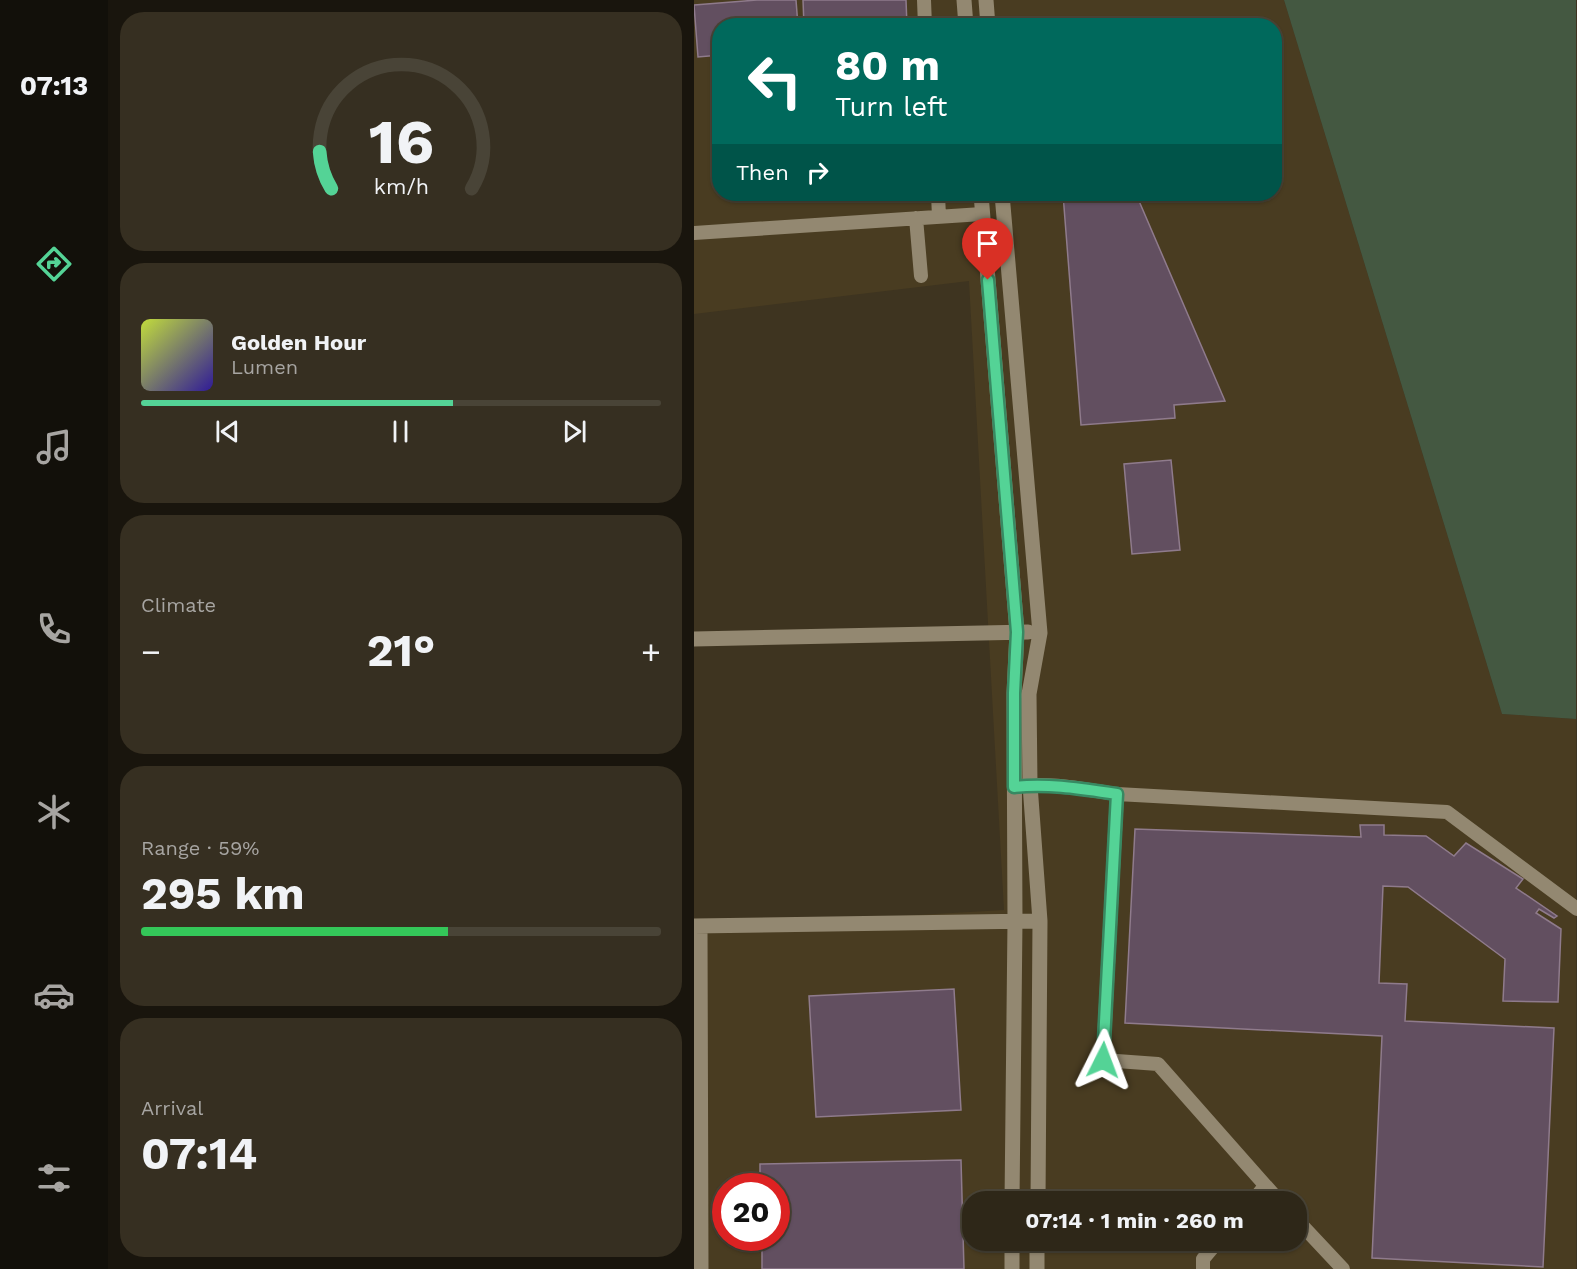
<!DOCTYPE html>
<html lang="en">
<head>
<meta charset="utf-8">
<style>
  body { margin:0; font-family:"Work Sans",sans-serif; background:#362f21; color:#f1f3f6; height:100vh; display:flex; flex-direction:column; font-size:22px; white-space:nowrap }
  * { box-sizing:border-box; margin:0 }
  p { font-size:20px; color:#a7a5a2 }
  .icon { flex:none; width:33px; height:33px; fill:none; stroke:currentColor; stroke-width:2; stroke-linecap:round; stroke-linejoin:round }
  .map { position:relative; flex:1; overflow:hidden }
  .sheet { display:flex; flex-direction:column; gap:12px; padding:12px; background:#19150d; width:586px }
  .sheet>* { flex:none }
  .guide { position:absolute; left:18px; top:18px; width:570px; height:183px; border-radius:24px; box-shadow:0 2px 4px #0004,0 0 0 2px #494437; background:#00695c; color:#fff; overflow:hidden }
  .speed { position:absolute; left:18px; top:1173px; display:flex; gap:12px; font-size:30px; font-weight:700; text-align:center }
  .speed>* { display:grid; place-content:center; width:78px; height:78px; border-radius:50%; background:#2e2718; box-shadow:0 2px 4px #0004,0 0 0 2px #494437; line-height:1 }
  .speed .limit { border:9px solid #d22; background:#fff; color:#111 }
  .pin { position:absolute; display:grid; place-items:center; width:51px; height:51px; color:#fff; margin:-62px -26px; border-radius:50% 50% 50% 0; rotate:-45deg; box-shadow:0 0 6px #0007 }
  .pin .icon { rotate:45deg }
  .me { position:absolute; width:66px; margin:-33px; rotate:3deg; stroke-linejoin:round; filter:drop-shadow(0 0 4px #0008) }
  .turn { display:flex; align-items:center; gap:21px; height:126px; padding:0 24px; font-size:27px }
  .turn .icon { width:78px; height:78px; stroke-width:2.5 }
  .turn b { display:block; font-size:42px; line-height:51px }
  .then { display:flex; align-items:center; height:57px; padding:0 24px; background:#0003; gap:12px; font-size:22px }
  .big { font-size:45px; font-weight:700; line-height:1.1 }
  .sheet .card { flex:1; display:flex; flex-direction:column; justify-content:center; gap:9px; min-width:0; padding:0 21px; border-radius:24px; background:#362f21 }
  .sheet .dial { align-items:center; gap:0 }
  .dial svg { height:156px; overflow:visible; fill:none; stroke:#494437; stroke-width:7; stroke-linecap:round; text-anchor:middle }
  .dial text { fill:#f1f3f6; stroke:none }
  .song { display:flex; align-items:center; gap:18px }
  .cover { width:72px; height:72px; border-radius:9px; background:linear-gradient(135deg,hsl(70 70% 55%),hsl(250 70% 35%)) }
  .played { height:6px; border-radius:3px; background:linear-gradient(90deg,#54d396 60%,#494437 60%) }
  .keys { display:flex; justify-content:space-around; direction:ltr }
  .heat { display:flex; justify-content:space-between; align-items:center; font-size:33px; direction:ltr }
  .charge { height:9px; border-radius:4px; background:linear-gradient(90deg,#34c759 59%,#494437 0) }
  .trip { position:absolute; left:268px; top:1191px; width:345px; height:60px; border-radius:24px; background:#2e2718; box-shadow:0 2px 4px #0004,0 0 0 2px #494437; font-weight:700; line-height:60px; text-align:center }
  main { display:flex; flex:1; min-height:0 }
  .menu { display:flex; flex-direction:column; width:108px; justify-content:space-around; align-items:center; background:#12100a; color:#a7a5a2 }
  .menu .icon { width:42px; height:42px }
  .menu .selected { color:#54d396 }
  .menu b { font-size:27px; color:#f1f3f6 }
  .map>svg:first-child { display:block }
</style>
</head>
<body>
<main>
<nav class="menu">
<b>07:13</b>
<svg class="icon selected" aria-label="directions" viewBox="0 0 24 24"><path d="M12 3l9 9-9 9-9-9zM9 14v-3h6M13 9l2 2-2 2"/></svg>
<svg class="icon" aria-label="music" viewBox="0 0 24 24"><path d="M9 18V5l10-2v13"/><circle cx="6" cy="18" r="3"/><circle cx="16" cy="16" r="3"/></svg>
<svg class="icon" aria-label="phone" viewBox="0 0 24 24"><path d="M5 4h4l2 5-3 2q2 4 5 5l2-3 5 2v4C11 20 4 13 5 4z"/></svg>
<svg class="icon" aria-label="climate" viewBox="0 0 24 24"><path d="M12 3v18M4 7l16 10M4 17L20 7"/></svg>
<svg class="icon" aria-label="car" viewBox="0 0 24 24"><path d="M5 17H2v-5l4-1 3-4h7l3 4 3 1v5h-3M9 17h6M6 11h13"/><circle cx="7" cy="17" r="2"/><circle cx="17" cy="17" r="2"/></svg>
<svg class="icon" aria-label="filters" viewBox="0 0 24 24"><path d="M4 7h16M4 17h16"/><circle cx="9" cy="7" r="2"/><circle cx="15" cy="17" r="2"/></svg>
</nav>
<section class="sheet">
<div class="card dial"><svg viewBox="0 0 100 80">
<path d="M14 69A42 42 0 1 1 86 69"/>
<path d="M14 69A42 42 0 0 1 8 50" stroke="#54d396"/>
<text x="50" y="56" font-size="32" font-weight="700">16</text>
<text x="50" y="72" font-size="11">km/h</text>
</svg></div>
<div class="card">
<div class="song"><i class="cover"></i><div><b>Golden Hour</b><p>Lumen</p></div></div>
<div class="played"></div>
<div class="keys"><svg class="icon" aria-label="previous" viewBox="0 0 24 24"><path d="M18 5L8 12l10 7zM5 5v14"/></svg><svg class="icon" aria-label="pause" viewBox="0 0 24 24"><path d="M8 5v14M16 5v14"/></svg><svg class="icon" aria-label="next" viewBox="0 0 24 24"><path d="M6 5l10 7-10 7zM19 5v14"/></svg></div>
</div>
<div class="card"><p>Climate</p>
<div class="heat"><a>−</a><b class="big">21°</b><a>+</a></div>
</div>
<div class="card"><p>Range · 59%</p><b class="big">295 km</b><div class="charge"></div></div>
<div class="card"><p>Arrival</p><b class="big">07:14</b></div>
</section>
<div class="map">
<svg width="883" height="1269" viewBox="0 0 883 1269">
  <rect width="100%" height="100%" fill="#3e3420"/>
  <path fill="#493c21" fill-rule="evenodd" d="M0,0H590L808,714L882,719V1269H0V928L310,910L275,281L0,314ZM26,26H580V194H26ZM32,1186H82V1238H32ZM279,1202H603V1240H279Z"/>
  <path fill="#445841" d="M590,0H882V719L808,714Z"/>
  <path fill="#624f60" stroke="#8f7b8c" stroke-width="1.5" d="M63,0H102L104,26H26V55L4,57L0,5Z
    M109,0H212L213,26H110Z
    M121,194H193L121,198Z
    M369,194H442L531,401L480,405L481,418L387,425Z
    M477,460L486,550L438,554L430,464Z
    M666,825H690V835L732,836L760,856L772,843L829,879L822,888L863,916L860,918L845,909L842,913L867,929L864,1002L809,1001L811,959L714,887L689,886L685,983L713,984L711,1021L860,1028L849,1267L678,1258L688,1036L431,1023L441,829L667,837Z
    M260,989L267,1110L122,1117L115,996Z
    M267,1160L270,1269H68V1238H82V1186H66V1164Z"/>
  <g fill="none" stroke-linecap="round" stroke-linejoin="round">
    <path stroke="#938871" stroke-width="14" d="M230,0L231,26
      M244,194L245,217
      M222,218L227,276
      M0,233L288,214
      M327,786C358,782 392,790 423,794L753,812L883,909
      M423,794L409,1060L464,1064L586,1202
      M558,1202L571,1186
      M603,1220L649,1269
      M509,1269V1259L525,1240"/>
    <path stroke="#938871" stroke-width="15" d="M270,0L272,26
      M292,0L294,26
      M287,194L323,632L320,693L321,921L318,1202
      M308,194L346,633L335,694L336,785L346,921L344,1202
      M0,639L334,632
      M0,926L346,921
      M6,927L7,1269
      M318,1269V1240
      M343,1269V1240"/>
  </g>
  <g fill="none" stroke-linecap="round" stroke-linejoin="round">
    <defs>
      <path id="route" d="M294,280L323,632L320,693V787C354,783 389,789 423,794L409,1060"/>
    </defs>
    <use href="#route" stroke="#378962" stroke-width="15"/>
    <use href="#route" stroke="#54d396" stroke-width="10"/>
  </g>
</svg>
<div class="speed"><div class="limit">20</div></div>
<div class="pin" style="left:294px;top:280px;background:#d93025"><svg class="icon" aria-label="arrive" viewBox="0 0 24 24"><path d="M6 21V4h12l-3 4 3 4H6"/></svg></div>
<svg class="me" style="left:409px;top:1060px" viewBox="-20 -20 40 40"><path d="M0-17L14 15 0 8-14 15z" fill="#54d396" stroke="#fff" stroke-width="4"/></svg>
<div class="trip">07:14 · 1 min · 260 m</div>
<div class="guide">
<div class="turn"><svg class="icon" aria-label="left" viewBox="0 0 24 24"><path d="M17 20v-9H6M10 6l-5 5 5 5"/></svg><div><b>80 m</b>Turn left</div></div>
<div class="then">Then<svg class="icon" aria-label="right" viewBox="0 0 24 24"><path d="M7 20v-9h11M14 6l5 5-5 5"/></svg></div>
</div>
</div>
</main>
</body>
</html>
